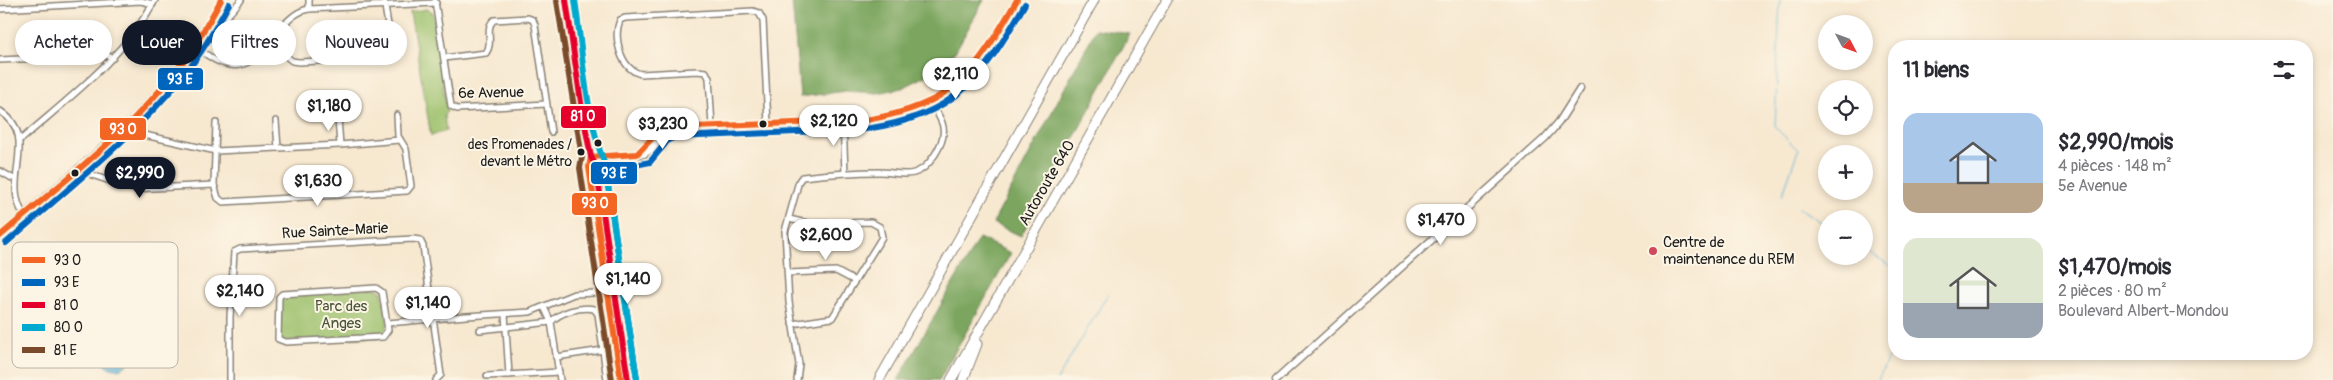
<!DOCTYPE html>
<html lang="fr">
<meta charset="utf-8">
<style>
:root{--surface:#fff;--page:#f7f7f7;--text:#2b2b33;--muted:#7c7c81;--accent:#111827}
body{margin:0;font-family:Pangolin,sans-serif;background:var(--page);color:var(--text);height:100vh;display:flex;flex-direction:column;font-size:19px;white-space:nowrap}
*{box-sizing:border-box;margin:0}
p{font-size:16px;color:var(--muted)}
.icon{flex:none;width:28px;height:28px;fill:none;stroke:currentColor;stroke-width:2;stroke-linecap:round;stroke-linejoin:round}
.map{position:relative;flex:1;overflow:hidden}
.panel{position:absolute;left:1888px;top:40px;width:425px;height:320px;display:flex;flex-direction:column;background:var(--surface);border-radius:20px;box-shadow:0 2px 8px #0003}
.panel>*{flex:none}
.banner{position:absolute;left:15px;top:20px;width:475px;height:45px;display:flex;gap:10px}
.needle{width:32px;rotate:131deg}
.fabs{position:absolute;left:1818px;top:15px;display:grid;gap:10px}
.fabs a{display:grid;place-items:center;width:55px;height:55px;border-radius:50%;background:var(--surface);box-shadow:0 2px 8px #0003;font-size:25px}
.price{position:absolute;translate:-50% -42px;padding:0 11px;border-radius:18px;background:#fff;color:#222;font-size:16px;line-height:32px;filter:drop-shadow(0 1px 2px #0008)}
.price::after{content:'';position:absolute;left:50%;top:30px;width:15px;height:11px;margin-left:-8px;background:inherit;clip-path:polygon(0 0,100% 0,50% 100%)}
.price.current{background:var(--accent);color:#fff}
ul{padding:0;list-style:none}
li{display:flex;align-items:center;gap:15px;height:125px;padding:0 15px}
li span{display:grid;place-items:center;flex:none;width:140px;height:100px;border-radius:15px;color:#555}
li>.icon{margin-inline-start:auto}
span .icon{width:60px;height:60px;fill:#fffc;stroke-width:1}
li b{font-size:21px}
h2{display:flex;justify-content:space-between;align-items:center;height:60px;padding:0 15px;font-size:21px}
.chip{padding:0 18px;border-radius:22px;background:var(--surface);box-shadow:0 2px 8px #0003;font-size:18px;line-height:45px}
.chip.current{background:var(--accent);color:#fff}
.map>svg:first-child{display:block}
.green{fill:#9bc06a;stroke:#5c6e43}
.forest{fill:#7ca65e;stroke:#4c613d}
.water{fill:#5ab3d7;stroke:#3b687a}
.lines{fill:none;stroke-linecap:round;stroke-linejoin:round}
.stream{stroke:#5ab3d7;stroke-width:1}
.minor-casing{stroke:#8a8276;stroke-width:8}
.tertiary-casing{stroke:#8a8276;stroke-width:9}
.secondary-casing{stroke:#8a8276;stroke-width:9}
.motorway-casing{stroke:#8a8276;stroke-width:11}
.minor{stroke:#fff;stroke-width:5}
.tertiary{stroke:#fff;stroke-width:6}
.secondary{stroke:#fff;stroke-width:7}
.motorway{stroke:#fff;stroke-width:9}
.bus-1-casing{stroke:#fcf5e5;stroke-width:10}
.bus-2-casing{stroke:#fcf5e5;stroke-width:10}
.bus-3-casing{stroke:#fcf5e5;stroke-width:10}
.bus-4-casing{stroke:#fcf5e5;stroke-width:10}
.bus-5-casing{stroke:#fcf5e5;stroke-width:10}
.bus-1{stroke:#f26522;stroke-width:6}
.bus-2{stroke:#0065bd;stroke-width:6}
.bus-3{stroke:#e4002b;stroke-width:6}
.bus-4{stroke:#00a9ce;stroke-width:6}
.bus-5{stroke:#7a4b2a;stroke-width:6}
.bus-dot{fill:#1c1c1c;stroke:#fcf5e5;stroke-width:2}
.poi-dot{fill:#d1495b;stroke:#fcf5e5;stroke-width:2}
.labels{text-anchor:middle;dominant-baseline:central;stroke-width:4;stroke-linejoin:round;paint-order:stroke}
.bus-label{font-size:14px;fill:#1c1c1c;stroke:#fcf5e5;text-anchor:end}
.street-label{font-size:15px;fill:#1c1c1c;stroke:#fcf5e5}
.poi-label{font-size:15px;fill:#1c1c1c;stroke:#fcf5e5;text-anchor:start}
.park-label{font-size:15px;fill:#485537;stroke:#fcf5e5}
.key{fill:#fcf5e5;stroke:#b9b4a9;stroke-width:1}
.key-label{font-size:14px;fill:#1c1c1c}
.line-badge{stroke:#fcf5e5;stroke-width:2}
.badge-label{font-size:14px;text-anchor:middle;font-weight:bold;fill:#fff}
</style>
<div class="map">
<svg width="2333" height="380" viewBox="0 0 2333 380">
<rect width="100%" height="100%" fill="#fcf5e5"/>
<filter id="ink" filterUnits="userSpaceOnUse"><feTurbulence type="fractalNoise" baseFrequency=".02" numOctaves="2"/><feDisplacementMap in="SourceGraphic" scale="10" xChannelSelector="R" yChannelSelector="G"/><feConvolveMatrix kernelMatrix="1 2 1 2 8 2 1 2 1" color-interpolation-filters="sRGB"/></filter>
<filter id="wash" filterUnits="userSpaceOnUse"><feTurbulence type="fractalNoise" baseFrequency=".0096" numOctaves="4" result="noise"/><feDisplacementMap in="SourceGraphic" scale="20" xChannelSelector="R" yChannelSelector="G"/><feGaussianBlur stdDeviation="1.12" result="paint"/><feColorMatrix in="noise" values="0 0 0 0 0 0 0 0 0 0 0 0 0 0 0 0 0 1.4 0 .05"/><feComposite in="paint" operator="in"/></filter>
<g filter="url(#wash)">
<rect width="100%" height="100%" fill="#f7e8d0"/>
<g class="green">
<path d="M426,9L433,12L447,112L444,115L446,131L431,136L410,12Z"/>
<path d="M376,288L382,292L388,323L383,337L280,341L279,308L282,294Z"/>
</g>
<g class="forest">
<path d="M792,0H984L955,52L926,76L902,88L878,93L846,91L800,97Z"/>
<path d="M1096,29L1130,34L1021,236L993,223Z"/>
<path d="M979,238L1011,253L939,380H898Z"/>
</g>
<path class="water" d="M107,332L132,334C142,364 115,380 101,360V337Z"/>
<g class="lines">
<g class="stream">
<path d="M1780,0L1775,127L1798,150L1782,196L1783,197"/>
<path d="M1799,208L1826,225"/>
<path d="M1864,249L1894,268"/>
<path d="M1057,380L1108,294"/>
<path d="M1878,380L1894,345"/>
</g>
</g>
</g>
<g filter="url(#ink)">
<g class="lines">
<defs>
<g id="minor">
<path d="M309,0V9"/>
<path d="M435,1L451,106L457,109L546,104"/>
<path d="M0,9L141,1L153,4"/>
<path d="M205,31L211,32L216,29L241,0"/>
<path d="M269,42L292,61L299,62L384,58L390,56L392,50L384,0"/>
<path d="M195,47C204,52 212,60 222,63C263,79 275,14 309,9L436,3"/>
<path d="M444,58L486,53C494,43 484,28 494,20L528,18L533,20L535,25L551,132"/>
<path d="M0,60L107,55L113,58"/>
<path d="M0,111C41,137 0,180 24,215"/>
<path d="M338,118L340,145"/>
<path d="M843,120L845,173"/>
<path d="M276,121L278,148"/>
<path d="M216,123L214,185L218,198L223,202L407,191L411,186L406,149L398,136L397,115"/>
<path d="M712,126L709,78L706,72L697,71L641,74C620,69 613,37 620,20L625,18L753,11L759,13L763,20L768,124"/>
<path d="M124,127L131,132L216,151L340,145L400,140"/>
<path d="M19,139L23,138C71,96 124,57 155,0"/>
<path d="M78,168L83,172L134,189L214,185"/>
<path d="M0,171L12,178"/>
<path d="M789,219L811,224L871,222L880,227L882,237L832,318L792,324"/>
<path d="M788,273L836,271L855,281"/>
<path d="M376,288L382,292L388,330L383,337L286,342L278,339L279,297L282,294Z"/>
<path d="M544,307L551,322L560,380"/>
<path d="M505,314L509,375"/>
<path d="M388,323L466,316L530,312L574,294L615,292"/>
<path d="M480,330L551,322C560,312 581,306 594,309L598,314L607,380"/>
<path d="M556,357L603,350"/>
<path d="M487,376L559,372"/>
<path d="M230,380V317L234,252L240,249L413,239L420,240L423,246L441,375L436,380"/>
<path d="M797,380L799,364L789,302L785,231L799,181L802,177C828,174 854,172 880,172C891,172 903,176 914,173C929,169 946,142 943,127C942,119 935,110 931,102"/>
</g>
<g id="tertiary">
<path d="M566,0L591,157L589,167L621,380"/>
<path d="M637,154C648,144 656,124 673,128"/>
<path d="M591,157L644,154C658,146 657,134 674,128L866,120C953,110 977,70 1017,0"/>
<path d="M591,157L596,166L628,380"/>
<path d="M599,183L605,167L622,156"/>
<path d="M1276,380L1545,138L1559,122L1580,89"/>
</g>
<path id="secondary" d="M0,236C80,165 174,99 221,0"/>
<g id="motorway">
<path d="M879,380L1094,0"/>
<path d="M951,380L1167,0"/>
<path d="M963,380L977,344"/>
</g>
</defs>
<use href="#minor" class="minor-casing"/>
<use href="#tertiary" class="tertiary-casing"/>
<use href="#secondary" class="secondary-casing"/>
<use href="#motorway" class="motorway-casing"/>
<use href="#minor" class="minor"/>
<use href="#tertiary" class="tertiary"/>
<use href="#secondary" class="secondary"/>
<use href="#motorway" class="motorway"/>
<defs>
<g id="bus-1">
<path d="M0,236C61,183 129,133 178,68C195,47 208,24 221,0"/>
<path d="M621,380L589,167L591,157L637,154L658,132L668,128L866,120C954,105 974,74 1017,0"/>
</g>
<g id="bus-2">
<path d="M6,243C67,189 132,139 184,75C202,53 215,29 229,4"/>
<path d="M637,379L608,186L616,169L650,162L668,140L676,137L866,129C956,115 982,79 1025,4"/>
</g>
<path id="bus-3" d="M566,0L582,109L591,157L596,166L628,380"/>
<path id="bus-4" d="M575,0C583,54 585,114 605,165L637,379"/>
<path id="bus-5" d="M557,1L582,157L580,168L612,380"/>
</defs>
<use href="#bus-1" class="bus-1-casing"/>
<use href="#bus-2" class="bus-2-casing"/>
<use href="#bus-3" class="bus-3-casing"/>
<use href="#bus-4" class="bus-4-casing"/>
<use href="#bus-5" class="bus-5-casing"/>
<use href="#bus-1" class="bus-1"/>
<use href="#bus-2" class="bus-2"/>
<use href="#bus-3" class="bus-3"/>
<use href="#bus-4" class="bus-4"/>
<use href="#bus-5" class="bus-5"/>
</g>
</g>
<g class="bus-dot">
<circle cx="763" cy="124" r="4.5"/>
<circle cx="598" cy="143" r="4.5"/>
<circle cx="581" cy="152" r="4.5"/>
<circle cx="75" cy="173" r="4.5"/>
</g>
<circle class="poi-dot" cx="1653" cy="251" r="5"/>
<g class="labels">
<g class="bus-label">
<text x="572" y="144">des Promenades /<tspan x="572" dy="17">devant le Métro</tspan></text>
</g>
<g class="street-label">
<text transform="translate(491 93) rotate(-1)">6e Avenue</text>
<text transform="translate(1047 183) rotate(-60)">Autoroute 640</text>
<text transform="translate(335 231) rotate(-3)">Rue Sainte-Marie</text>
</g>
<g class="poi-label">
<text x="1663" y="242">Centre de<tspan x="1663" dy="17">maintenance du REM</tspan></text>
</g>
<g class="park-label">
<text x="341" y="306">Parc des<tspan x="341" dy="17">Anges</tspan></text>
</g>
</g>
<rect x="12" y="242" width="166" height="126" rx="8" class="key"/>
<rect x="22" y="257" width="23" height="6" fill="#f26522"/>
<rect x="22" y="279" width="23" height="7" fill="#0065bd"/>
<rect x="22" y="302" width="23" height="6" fill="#e4002b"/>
<rect x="22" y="324" width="23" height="7" fill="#00a9ce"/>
<rect x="22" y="347" width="23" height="6" fill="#7a4b2a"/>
<g class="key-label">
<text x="54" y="265">93 O</text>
<text x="54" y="287">93 E</text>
<text x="54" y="310">81 O</text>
<text x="54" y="332">80 O</text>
<text x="54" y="355">81 E</text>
</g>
<g class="line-badge">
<rect x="157" y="67" width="47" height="24" rx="5" fill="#0065bd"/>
<rect x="560" y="105" width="47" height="24" rx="5" fill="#e4002b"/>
<rect x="99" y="117" width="48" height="24" rx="5" fill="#f26522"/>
<rect x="590" y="161" width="48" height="24" rx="5" fill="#0065bd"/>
<rect x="571" y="192" width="47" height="24" rx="5" fill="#f26522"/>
</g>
<g class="badge-label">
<text x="180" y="84">93 E</text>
<text x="583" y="121">81 O</text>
<text x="123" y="134">93 O</text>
<text x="614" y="178">93 E</text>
<text x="595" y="208">93 O</text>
</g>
</svg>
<div class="fabs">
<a><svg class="needle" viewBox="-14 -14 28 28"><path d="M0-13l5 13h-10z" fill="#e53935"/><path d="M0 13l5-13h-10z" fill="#7c7c81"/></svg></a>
<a><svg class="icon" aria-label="locate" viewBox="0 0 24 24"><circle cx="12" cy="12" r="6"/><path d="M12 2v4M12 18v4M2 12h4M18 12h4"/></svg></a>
<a>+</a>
<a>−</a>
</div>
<b class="price" style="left:956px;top:100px">$2,110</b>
<b class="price" style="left:329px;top:132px">$1,180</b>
<b class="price" style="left:834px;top:147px">$2,120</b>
<b class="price" style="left:663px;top:150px">$3,230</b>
<b class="price current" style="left:140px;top:199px">$2,990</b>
<b class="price" style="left:318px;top:207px">$1,630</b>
<b class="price" style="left:1441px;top:246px">$1,470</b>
<b class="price" style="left:826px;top:261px">$2,600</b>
<b class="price" style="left:628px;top:305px">$1,140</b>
<b class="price" style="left:240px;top:317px">$2,140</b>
<b class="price" style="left:428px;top:329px">$1,140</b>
<div class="banner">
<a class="chip">Acheter</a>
<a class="chip current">Louer</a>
<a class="chip">Filtres</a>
<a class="chip">Nouveau</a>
</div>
<section class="panel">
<h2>11 biens<svg class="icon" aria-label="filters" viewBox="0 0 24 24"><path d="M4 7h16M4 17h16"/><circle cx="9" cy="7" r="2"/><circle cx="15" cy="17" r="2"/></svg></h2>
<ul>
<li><span style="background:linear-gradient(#a9c7e8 70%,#b9a48a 0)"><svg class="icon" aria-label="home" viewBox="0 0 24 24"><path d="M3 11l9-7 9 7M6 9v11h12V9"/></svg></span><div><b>$2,990/mois</b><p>4 pièces · 148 m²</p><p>5e Avenue</p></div></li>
<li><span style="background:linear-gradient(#dfe7d0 65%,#9aa5b1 0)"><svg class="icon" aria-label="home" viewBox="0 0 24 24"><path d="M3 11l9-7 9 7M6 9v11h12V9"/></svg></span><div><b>$1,470/mois</b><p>2 pièces · 80 m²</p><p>Boulevard Albert-Mondou</p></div></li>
</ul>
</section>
</div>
